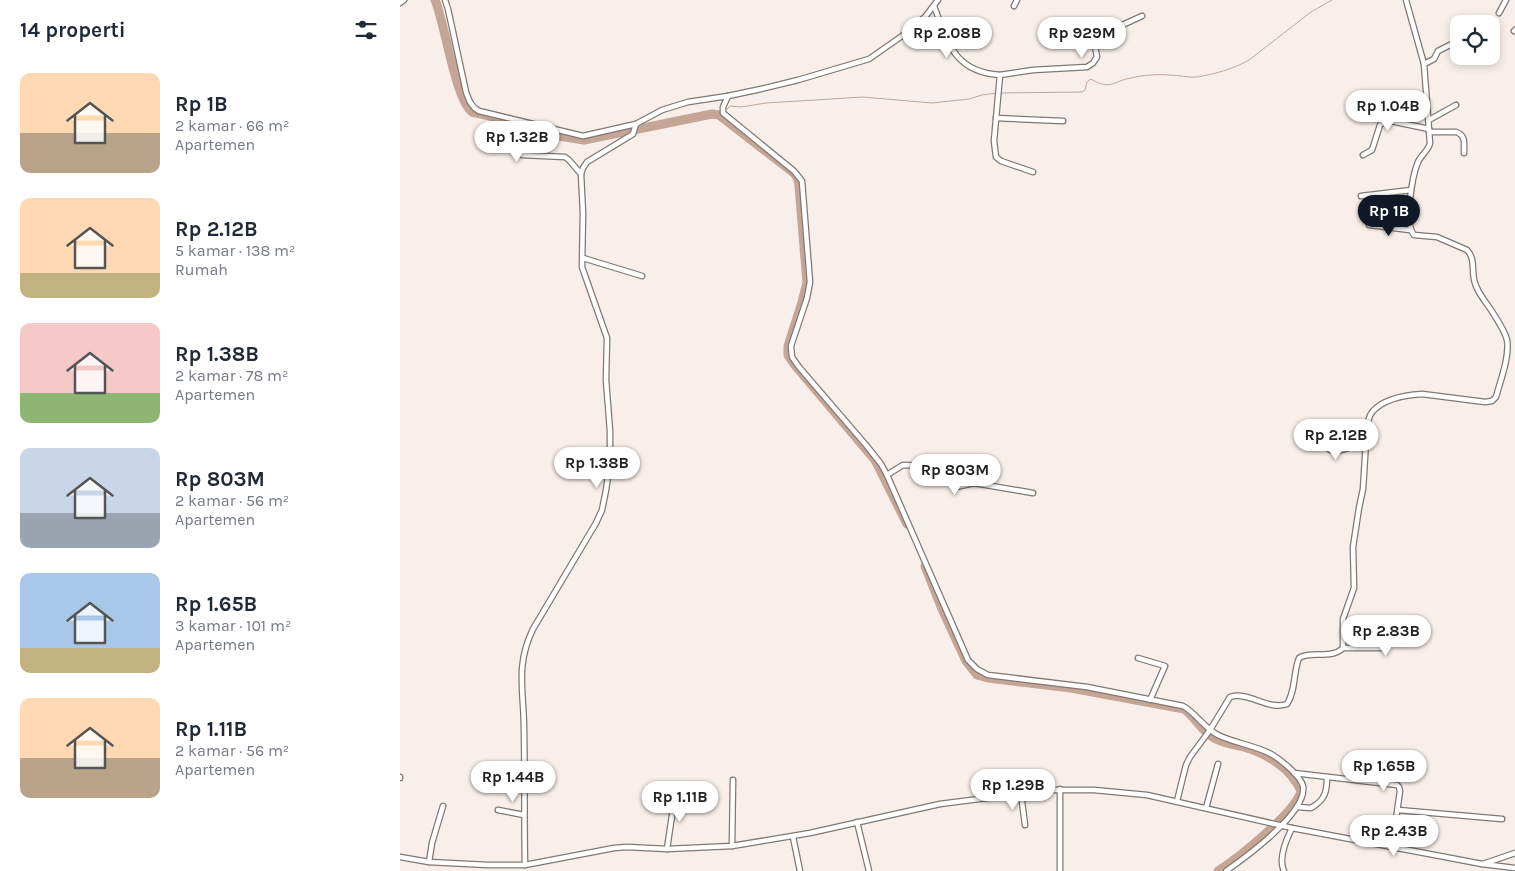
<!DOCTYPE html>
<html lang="id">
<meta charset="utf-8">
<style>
:root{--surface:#fff;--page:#f6f6f7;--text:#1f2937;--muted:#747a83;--accent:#111827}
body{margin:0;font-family:Karla,sans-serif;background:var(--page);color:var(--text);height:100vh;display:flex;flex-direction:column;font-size:19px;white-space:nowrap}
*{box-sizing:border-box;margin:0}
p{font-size:16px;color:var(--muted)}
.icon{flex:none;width:28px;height:28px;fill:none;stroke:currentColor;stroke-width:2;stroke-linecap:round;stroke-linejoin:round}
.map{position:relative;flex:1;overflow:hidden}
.panel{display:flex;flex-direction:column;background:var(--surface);width:400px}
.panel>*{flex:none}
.fabs{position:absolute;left:1050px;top:15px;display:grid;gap:10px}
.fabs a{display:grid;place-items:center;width:50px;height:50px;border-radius:10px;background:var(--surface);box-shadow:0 2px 8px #0003;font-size:25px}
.price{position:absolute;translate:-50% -42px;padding:0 11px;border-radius:18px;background:#fff;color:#222;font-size:16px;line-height:32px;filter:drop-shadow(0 1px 2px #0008)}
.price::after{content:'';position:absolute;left:50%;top:30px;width:15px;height:11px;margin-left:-8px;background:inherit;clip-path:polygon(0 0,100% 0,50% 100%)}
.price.active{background:var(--accent);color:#fff}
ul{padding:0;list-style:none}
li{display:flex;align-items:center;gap:15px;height:125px;padding:0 20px}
li span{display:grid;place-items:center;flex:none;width:140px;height:100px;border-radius:10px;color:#555}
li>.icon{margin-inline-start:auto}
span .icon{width:60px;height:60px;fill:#fffc;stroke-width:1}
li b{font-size:21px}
h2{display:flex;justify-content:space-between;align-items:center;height:60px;padding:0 20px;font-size:21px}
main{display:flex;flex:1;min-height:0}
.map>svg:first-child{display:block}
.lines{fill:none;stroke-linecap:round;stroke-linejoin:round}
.stream{stroke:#c4a596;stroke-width:1}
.river{stroke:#c4a596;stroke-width:9}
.minor-casing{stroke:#817874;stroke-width:7}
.minor{stroke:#fff;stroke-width:4.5}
</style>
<main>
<section class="panel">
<h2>14 properti<svg class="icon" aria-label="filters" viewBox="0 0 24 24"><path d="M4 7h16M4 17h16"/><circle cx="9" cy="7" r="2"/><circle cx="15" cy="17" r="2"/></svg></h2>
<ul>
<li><span style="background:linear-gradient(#ffd9b3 60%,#b9a48a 0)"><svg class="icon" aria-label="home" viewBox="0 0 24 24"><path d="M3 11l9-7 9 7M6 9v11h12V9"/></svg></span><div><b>Rp 1B</b><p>2 kamar · 66 m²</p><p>Apartemen</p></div></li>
<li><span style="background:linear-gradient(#ffd9b3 75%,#c2b280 0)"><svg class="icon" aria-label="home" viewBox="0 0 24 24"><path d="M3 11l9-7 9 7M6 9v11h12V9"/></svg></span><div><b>Rp 2.12B</b><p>5 kamar · 138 m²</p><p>Rumah</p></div></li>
<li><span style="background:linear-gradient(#f6c9c9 70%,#8fb573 0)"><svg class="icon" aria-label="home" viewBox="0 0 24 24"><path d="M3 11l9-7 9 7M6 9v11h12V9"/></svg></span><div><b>Rp 1.38B</b><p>2 kamar · 78 m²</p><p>Apartemen</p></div></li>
<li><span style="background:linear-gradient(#c9d6e8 65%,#9aa5b1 0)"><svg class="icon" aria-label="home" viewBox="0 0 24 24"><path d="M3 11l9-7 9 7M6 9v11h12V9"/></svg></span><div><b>Rp 803M</b><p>2 kamar · 56 m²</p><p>Apartemen</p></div></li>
<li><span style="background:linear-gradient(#a9c7e8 75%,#c2b280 0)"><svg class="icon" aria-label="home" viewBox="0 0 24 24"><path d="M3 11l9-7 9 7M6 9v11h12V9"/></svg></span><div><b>Rp 1.65B</b><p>3 kamar · 101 m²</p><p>Apartemen</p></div></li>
<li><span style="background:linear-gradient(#ffd9b3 60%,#b9a48a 0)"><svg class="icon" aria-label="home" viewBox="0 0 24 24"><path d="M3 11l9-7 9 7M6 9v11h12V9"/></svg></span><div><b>Rp 1.11B</b><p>2 kamar · 56 m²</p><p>Apartemen</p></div></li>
</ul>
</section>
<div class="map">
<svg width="1115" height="871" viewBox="0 0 1115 871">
<rect width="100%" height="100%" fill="#f9efea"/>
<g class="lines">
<g class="stream">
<path d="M601,93L682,92L685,90L687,82L691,79C711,91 713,81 731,78C744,75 757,74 770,75C779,75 788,78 797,77C815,74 833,69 849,60L911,12L932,0"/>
<path d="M327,109L330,106L341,107L366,103L463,97L532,103L569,99L582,95L597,93"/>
</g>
<g class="river">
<path d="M35,0C45,23 55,99 72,112L116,122L159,136L184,140L312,114L319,115L395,174L398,180L399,186L407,283L402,302L388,346V355L394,364L475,460L507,524"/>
<path d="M525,566L542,609L566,661L577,675L588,678L671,688L784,709C796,718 801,731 814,738C823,743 834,745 844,747C867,754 891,768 901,791C896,812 837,859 818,871"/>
</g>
<defs>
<g id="minor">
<path d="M45,0L48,9L66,92C69,100 71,107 79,111L183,136L236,124"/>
<path d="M0,3L4,0"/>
<path d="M534,6C548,43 554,72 600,75L594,141L596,157L601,161L633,172"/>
<path d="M614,6L617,0"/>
<path d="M1099,13L1106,0"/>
<path d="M1114,31L1115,30"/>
<path d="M1024,64L1034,59L1038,51L1052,44"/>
<path d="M600,75L633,70L687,67L693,63L697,57L695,46L696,42L718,27L742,16"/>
<path d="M328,96L323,107V113L394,171L402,181L410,282L407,298L391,346L392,357L399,367L466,445L481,464L487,475L568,660L577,669L588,675L687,687L783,706C796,713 804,728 818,735C834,743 854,745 871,754C881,760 900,775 903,786C908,812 846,857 826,871"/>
<path d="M596,118L663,121"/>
<path d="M1029,120L1056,105"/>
<path d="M152,128C147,153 141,142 122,144L118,147V152L122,155L165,157L169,160L181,174"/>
<path d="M1029,132H1056C1066,135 1064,144 1064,153"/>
<path d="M963,155L972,150L980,125L986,120L1029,129"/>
<path d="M961,196L1011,190"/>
<path d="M969,225L1010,230"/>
<path d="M183,258L242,276"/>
<path d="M911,437L925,442C927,444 927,447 929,449C934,455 959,444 966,442"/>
<path d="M487,475L503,465L534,466L543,469L548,480L556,487L574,483L633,493"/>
<path d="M943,648H983L998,640L1024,634"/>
<path d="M738,658L765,666L750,700"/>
<path d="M894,773L997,785L999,787L1000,791L992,847"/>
<path d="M0,778V777"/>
<path d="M660,789V871"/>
<path d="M621,794L625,825"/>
<path d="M777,801L786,765L790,757L810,730L830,697C849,691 868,711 887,704C896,690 893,673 899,658C911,650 931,660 943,648V619L954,588L953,547L959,508L963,489L967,426C968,421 969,415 973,411C984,399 1006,395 1022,394L1085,402L1092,401L1096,397C1100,382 1110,356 1107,340C1105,331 1098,321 1093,313C1087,303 1078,294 1075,283C1071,273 1076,259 1067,250L1037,237L1014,235C1004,223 1012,177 1018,162C1021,155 1029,150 1030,143L1024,64L1006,0"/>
<path d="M898,807L911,808C925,800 927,792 927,777"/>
<path d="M806,808L818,764"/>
<path d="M98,810L124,815"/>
<path d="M998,810L1102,819"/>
<path d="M457,822L469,871"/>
<path d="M393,837L400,871"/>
<path d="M332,846L333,780"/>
<path d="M267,849L275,795"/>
<path d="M0,857L29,862L88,865H125L214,848L227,847L267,849L332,846L410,833L540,804L650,790H694L747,795L892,828L1082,864L1115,868"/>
<path d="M29,862L32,843L43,806"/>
<path d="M1083,864L1115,853"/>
<path d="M125,865C124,820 125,775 124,730C124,691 115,666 133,629L196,523L202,510L206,490L210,463V431L206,380L207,338L182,267L183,213L181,174L183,168L187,162L233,134L236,124L262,110L288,102L328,96L361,89L398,80L469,59L502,36L525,17L538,0"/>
<path d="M884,871C878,859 886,840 892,828"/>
</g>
</defs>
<use href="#minor" class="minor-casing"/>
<use href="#minor" class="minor"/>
</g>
</svg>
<div class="fabs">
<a><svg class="icon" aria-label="locate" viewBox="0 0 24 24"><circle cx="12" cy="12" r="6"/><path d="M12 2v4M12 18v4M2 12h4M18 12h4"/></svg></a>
</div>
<b class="price" style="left:547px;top:59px">Rp 2.08B</b>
<b class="price" style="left:682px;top:59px">Rp 929M</b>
<b class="price" style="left:988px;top:132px">Rp 1.04B</b>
<b class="price" style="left:117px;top:163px">Rp 1.32B</b>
<b class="price active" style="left:989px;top:237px">Rp 1B</b>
<b class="price" style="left:936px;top:461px">Rp 2.12B</b>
<b class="price" style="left:197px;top:489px">Rp 1.38B</b>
<b class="price" style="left:555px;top:496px">Rp 803M</b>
<b class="price" style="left:986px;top:657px">Rp 2.83B</b>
<b class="price" style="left:984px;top:792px">Rp 1.65B</b>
<b class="price" style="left:113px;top:803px">Rp 1.44B</b>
<b class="price" style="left:613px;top:811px">Rp 1.29B</b>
<b class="price" style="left:280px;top:823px">Rp 1.11B</b>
<b class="price" style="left:994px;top:857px">Rp 2.43B</b>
</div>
</main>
